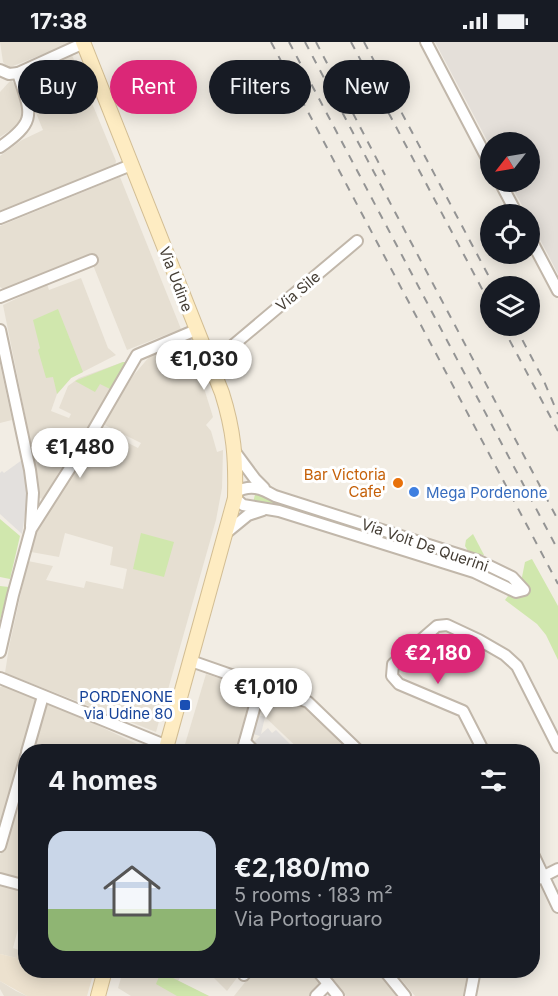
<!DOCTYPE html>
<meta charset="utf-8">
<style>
:root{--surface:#171b24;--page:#20242c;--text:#f1f3f6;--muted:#9ea1a6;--line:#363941;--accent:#db2777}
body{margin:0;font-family:Inter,sans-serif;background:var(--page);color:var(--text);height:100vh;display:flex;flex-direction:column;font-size:22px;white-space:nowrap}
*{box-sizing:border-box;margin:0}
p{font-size:20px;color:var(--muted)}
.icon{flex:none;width:33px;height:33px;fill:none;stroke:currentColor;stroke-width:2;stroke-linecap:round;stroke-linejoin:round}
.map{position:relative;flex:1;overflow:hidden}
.details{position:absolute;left:18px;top:702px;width:522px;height:234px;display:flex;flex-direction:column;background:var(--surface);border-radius:24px;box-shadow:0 3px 15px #0003}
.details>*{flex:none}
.banner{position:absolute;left:18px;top:18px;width:522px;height:54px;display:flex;gap:12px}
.needle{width:39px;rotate:239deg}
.fabs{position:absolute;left:480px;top:90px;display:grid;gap:12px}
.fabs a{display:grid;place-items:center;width:60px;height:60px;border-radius:50%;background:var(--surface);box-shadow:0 3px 15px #0003;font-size:30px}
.price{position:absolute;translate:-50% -51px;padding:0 14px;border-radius:21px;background:#fff;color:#222;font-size:20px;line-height:39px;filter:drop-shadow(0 2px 3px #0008)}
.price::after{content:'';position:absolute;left:50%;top:36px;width:18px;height:14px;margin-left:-9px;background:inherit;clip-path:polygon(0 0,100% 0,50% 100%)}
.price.selected{background:var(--accent);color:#fff}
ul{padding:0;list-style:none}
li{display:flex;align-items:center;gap:18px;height:150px;padding:0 30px}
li+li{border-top:2px solid var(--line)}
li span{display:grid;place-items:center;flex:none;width:168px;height:120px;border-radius:18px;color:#555}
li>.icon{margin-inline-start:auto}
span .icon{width:72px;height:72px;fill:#fffc;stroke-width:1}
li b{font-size:26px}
h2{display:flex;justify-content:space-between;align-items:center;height:72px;padding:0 30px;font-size:26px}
.pill{padding:0 21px;border-radius:27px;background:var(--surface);box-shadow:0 3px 15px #0003;font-size:21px;line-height:54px}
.pill.selected{background:var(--accent);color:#fff}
.status{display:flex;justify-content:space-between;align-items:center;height:42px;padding:0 30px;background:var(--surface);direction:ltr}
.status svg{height:16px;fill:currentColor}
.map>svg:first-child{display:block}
.residential{fill:#e6dfd2}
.industrial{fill:#e4dfd9}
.education{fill:#ece1ce}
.green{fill:#d0e7ad}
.parking{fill:#e3e0dd}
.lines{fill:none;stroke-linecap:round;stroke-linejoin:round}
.street-casing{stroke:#c1b7aa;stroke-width:14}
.secondary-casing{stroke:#d3be94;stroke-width:16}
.street{stroke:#fff;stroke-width:10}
.secondary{stroke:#feecc2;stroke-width:14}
.rail{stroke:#949494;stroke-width:2;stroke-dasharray:8 8;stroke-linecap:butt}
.food-dot{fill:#e8710a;stroke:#fff;stroke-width:2}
.shop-dot{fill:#3f7fe0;stroke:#fff;stroke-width:2}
.transit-dot{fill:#1a4fb4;stroke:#fff;stroke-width:2}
.labels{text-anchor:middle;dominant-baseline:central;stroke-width:6;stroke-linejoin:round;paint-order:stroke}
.street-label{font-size:15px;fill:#443d34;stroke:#fff}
.food-label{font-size:15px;fill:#c56008;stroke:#fff;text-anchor:end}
.shop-label{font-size:15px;fill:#366cbe;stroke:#fff;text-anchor:start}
.transit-label{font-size:15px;fill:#164399;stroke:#fff;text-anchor:end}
</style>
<div class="status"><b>17:38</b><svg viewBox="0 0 49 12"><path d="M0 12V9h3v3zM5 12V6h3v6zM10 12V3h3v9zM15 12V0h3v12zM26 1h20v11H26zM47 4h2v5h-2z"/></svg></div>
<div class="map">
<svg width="558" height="954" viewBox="0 0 558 954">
<rect width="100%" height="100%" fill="#f2ede4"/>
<g class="residential">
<path d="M0,0H69V2L8,26L3,20Z"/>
<path d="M72,13L116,119L115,123L0,169V114L22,98L43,88L29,54L58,43L51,23Z"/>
<path d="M11,38L16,44L23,72L21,81L0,95V50Z"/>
<path d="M120,135L181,287L127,308L93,223L97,220L92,211L3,247L0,245V184Z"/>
<path d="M81,236L108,306L116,313L71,336L57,352L51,369L69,376L71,372L59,366L68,344L79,336L123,320H126L103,365L72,408L43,457L39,456L38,437L3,263L47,242L49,248Z"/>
<path d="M180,299H186L198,327L213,375L206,383L211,389L217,410L223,408L222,446L216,478L156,690L5,631L9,605L28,519L53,524L46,538L84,546L86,539L123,547L127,527L110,523L113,505L65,491L59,515L31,510L36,491L101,387L138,406L141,401L103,382L133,334L155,308Z"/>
<path d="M0,322L12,378L0,381Z"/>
<path d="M206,632L252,647L236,709H183Z"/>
<path d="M5,643L35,655L38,660L0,794V645Z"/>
<path d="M270,652L294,659L316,671L354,709H301L265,675Z"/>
<path d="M51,661L141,704V709L31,710L44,664Z"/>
<path d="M25,727V839L0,832V813Z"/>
<path d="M0,842L25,849V860L13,906L19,908L17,916L0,912Z"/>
<path d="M123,929H184L178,939L209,954H131L118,946Z"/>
<path d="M207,929H242L227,949Z"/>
<path d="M254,929H310L321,941L309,954H234Z"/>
<path d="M326,929H378L401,954H346Z"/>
<path d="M394,929H464L468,933L465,954H415Z"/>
<path d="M0,939L16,949L27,954H4L0,947Z"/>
</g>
<path class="industrial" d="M435,0H558V232L530,178V172H527L509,140H530V100H490V104Z"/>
<path class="education" d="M25,887L26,928L94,929L87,954H27L0,939V912L17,916Z"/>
<g class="green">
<path d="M58,267L83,330L71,336L57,352L53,335L46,336L38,308L40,306L33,278Z"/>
<path d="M123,320H126L112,348L100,342L95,350L75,339Z"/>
<path d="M256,448L268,457L281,463L433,510L432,512L278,463L253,461Z"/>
<path d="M0,477L20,494L10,537L0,535Z"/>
<path d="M141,491L174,500L164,535L133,527Z"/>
<path d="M473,492L484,513H483L468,509L465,504L466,498Z"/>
<path d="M532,517L558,564V618L546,593L537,582L505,558L522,535L525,520Z"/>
<path d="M0,544L9,545L0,578Z"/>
<path d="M161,930L209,954H177L156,942Z"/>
</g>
<g class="parking">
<path d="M22,418L26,438V465L22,492L0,472V431L2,429L4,431Z"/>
<path d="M258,673L265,675L261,692L268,686L272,691L276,688L297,709H255L250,704L260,694L253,692Z"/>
</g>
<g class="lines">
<defs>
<g id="street">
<path d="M426,0L490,122"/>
<path d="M0,28L9,32L18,31"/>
<path d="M0,105C39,78 30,71 18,31L84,1"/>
<path d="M500,140L517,172"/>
<path d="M0,176L131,123"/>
<path d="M530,196L558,249"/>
<path d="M0,255L92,218"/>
<path d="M0,288L30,428L33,451L31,484"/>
<path d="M208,317L225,310L357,199"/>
<path d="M235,410L255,437L264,446"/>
<path d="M235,456L243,463L279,469L474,530L516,550L524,548L512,535L479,519L275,454C261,446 251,442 235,450"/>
<path d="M226,491L248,473L263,468"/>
<path d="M0,610L13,553L31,487L86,401L137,313L196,288"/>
<path d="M191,619L308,660L360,710"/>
<path d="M0,636L167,704"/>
<path d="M245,700L255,710"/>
<path d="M27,710L43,654"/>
<path d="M242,710L259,649V644"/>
<path d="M484,710L463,669L399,642L392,634L393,622L437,584L447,583L479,598L505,613L517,624L558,705"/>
<path d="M0,804L26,714"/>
<path d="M532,810L558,865"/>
<path d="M0,837L26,844"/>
<path d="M532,840L558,827"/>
<path d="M317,928L338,954"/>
<path d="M384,928L405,954"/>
<path d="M244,933L247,928"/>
<path d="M316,954L328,942"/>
<path d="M470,954L475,928"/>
</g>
<g id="secondary">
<path d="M83,0L222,351C234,389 236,416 235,456L165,710"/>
<path d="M98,954L105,928"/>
</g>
</defs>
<use href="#street" class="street-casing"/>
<use href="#secondary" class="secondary-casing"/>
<use href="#street" class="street"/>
<use href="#secondary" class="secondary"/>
<g class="rail">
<path d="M271,0L558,542"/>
<path d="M289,0L558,508"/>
<path d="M305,0L558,478"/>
<path d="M316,0L385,133"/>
<path d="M351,0L490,262"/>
<path d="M364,0L494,244"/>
<path d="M502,284L558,389"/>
<path d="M515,284L543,337L558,372"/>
</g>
</g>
<circle class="food-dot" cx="398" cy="441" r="6"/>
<circle class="shop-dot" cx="414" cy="450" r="6"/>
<rect class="transit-dot" x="179" y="657" width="12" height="12" rx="3"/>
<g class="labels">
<g class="street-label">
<text transform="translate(176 237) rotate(69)">Via Udine</text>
<text transform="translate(298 249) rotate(-40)">Via Sile</text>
<text transform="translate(425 503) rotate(19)">Via Volt De Querini</text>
</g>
<g class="food-label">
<text x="386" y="432">Bar Victoria<tspan x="386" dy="17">Cafe'</tspan></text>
</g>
<g class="shop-label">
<text x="426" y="450">Mega Pordenone</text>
</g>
<g class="transit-label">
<text x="173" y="654">PORDENONE<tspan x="173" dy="17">via Udine 80</tspan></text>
</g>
</g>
</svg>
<div class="fabs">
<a><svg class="needle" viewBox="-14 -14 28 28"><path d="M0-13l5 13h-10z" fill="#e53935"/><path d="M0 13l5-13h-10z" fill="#9ea1a6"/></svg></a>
<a><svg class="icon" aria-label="locate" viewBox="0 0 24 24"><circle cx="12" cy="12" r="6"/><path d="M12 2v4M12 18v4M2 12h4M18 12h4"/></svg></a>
<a><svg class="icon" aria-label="layers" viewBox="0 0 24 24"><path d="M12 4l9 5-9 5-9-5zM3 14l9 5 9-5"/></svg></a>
</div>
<b class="price" style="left:204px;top:349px">€1,030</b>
<b class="price" style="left:80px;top:437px">€1,480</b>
<b class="price selected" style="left:438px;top:643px">€2,180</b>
<b class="price" style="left:266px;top:677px">€1,010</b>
<div class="banner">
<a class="pill">Buy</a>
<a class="pill selected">Rent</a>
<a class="pill">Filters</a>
<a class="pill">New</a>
</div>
<section class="details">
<h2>4 homes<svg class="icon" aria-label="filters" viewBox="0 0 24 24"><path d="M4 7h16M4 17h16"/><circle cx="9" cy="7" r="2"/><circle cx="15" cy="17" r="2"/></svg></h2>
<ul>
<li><span style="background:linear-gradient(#c9d6e8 65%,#8fb573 0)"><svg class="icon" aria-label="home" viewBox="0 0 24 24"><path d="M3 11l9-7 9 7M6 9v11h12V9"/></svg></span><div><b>€2,180/mo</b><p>5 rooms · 183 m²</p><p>Via Portogruaro</p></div></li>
</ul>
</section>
</div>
